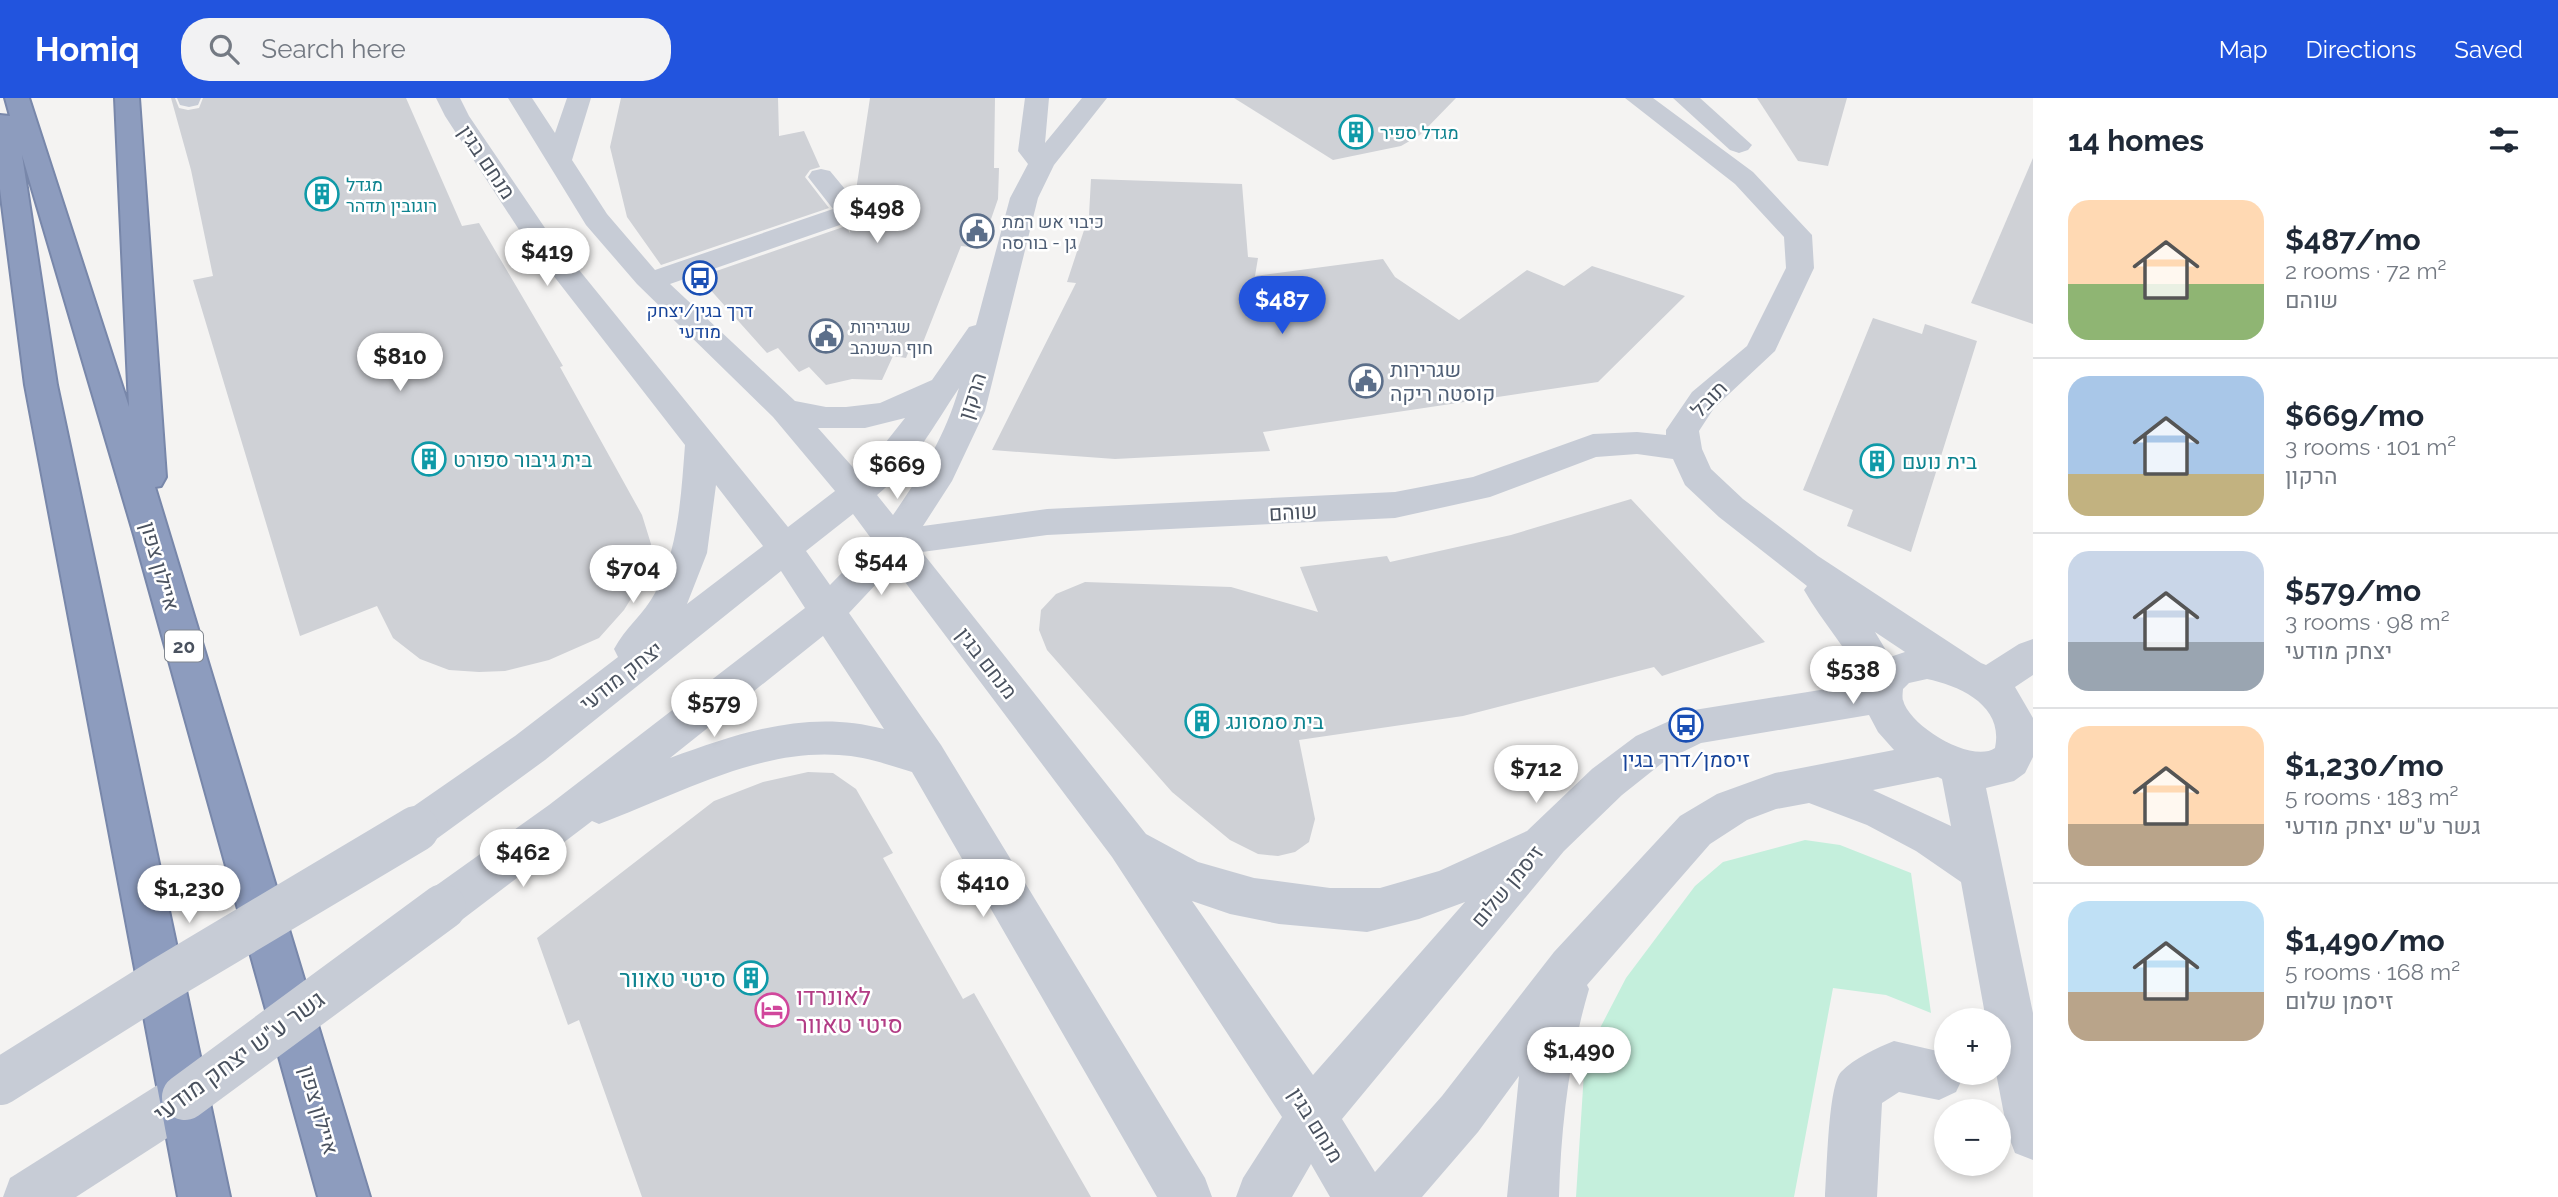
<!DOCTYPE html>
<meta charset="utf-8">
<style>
:root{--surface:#fff;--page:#f2f2f3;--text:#1f2937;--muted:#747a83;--line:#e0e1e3;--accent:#2254de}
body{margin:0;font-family:Raleway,Heebo,sans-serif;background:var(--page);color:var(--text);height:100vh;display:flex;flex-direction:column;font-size:26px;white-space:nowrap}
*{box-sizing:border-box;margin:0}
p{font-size:23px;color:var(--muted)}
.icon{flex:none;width:38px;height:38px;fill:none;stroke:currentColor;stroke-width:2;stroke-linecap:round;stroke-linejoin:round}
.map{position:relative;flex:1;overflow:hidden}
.sheet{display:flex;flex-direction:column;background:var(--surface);width:525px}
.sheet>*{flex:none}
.fabs{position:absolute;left:1934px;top:910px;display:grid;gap:14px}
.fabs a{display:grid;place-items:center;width:77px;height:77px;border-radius:50%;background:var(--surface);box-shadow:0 4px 10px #0003;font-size:35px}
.price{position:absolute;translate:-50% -60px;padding:0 16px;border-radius:24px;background:#fff;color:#222;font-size:23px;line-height:46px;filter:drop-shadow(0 2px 4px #0008)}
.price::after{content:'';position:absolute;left:50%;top:42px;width:21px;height:16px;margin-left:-10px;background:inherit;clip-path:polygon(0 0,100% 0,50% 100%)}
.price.selected{background:var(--accent);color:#fff}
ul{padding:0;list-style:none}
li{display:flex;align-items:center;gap:21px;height:175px;padding:0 35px}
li+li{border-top:2px solid var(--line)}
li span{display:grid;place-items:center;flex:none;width:196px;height:140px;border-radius:21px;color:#555}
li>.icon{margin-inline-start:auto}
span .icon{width:84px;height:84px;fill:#fffc;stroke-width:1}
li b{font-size:30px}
h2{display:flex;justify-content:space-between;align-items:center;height:84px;padding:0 35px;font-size:30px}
header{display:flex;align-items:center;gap:42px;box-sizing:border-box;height:98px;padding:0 35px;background:var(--accent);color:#fff}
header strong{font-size:33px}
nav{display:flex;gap:38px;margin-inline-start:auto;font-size:24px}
.search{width:490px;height:63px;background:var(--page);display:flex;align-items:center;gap:18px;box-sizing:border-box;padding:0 24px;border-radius:28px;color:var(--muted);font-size:26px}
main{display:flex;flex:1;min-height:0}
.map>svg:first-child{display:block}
.green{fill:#c4efdc}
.pier{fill:#f4f3f2}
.building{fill:#cfd1d6}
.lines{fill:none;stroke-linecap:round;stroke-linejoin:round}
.highway-casing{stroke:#7887aa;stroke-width:4}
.minor{fill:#c7ccd6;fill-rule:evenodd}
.highway{fill:#8d9cbe;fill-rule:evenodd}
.minor-bridge{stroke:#c7ccd6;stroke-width:46}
.labels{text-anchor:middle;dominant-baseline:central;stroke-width:5;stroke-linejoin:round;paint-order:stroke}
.far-culture-label{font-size:18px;fill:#0d838f;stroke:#fff;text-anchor:start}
.far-service-label{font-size:18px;fill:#4e5e75;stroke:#fff;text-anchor:start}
.far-transit-label{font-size:18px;fill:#164399;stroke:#fff}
.shield{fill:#fff;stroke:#80868f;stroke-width:2}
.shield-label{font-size:19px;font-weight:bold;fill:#4a525f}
.street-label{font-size:21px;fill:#4a525f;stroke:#fff}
.service-label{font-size:21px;fill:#4e5e75;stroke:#fff;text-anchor:start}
.culture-label{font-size:21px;fill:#0d838f;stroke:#fff;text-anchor:start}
.transit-label{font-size:21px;fill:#164399;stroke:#fff}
.near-culture-label{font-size:24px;fill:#0d838f;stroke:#fff;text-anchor:end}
.near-hotel-label{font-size:24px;fill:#b23c85;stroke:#fff;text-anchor:start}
.near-street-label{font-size:24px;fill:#4a525f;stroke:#fff}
</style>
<header>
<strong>Homiq</strong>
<div class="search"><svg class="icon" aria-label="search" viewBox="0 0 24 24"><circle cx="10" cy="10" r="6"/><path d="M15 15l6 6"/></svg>Search here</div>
<nav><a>Map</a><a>Directions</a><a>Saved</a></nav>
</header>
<main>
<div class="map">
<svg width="2033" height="1099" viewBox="0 0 2033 1099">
<rect width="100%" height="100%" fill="#f4f3f2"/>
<path class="green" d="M1805,742L1840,747L1911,775L1931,915L1886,897L1833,890L1794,1099H1576L1585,959L1626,880L1695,788L1723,764Z"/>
<path class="pier" d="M19,881L73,1098V1099H0V892Z"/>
<g class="building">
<path d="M171,0H175L179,10L188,12L199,10L203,0H406L462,128L479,125L563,268L560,269L642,417L651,446L645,478L624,512L599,540L549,562L505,573L479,574L449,572L420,561L393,540L377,508L300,538L193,182L213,178L191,72Z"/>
<path d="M621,0H778L779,38L804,33L820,69L810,72L805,79L829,110L661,167L627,119L610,49Z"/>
<path d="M870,0H995L994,70H999L998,101L981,150L961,148L922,247L912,245L906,260L893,258L882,282L852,281L826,287L809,269L799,274L778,250L767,255L699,179L846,128L850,135L851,126L862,121L867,114L855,99Z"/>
<path d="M1234,0H1456L1420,37L1401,48L1333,62Z"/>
<path d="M1757,0H1847L1828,68L1798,63Z"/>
<path d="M2033,60V226L1971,205Z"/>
<path d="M1091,81L1242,86L1248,159L1258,160L1255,178L1383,161L1395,179L1459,222L1527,172L1564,188L1592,168L1685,198L1598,284L1263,334L1270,353L1115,361L992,352L1076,185L1067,184L1089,117Z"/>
<path d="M1873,220L1922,236L1925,226L1977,243L1911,454L1847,428L1853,412L1803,392Z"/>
<path d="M1631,401L1765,544L1662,578L1654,569L1463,618L1299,642L1315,721L1309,744L1295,754L1278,758L1258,756L1230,742L1172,694L1047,552L1039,532L1041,512L1056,496L1085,484L1231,489L1318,514L1300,469L1387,458L1390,464L1511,437Z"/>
<path d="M808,674L833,675L856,691L893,755L883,760L942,864L963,901L974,895L1091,1099H642L579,922L568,927L537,840L714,703L763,684Z"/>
</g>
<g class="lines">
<defs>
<path id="highway" d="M5,0H29L129,309L115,0H139L166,379L161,388L155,389L370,1099H318L134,437L22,57L57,287L230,1099H178L25,287L0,91V17L10,18Z"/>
</defs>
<use href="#highway" class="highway-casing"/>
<g class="minor">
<path d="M177,0H201L198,7L189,9L180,7Z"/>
<path d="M436,0H460L469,18L545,130L788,429L835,393L773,319L637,186L586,127L508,0H532L555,35L567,0H591L572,62L607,116L655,172L833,111L808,79L812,73L821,71L830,73L864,114L860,120L670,186L795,303L826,309H846L880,305L932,282L969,229L976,227L1010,100L1028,66L1018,53L1025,0H1049L1045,45L1082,0H1107L1054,67L1038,100L985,313L952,383L923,428L1047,411L1395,394L1473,379L1593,336L1637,334L1666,337V332L1692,294L1747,248L1786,170L1784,139L1735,86L1625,0H1653L1753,74L1812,137L1814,170L1775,253L1714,310L1699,333L1702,351L1711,371L1743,401L1818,458L1981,565L1986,567L2019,546L2033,541V577L2015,589L2033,620V659L2025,675L2014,683L1986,690L2033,915V1062L2015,1055L2008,1037L1996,975H1998V922H1986L1961,784L1916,753L1867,727L1809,705L1776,711L1747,722L1710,746L1587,887L1589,891C1569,959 1561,1028 1559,1099H1507L1519,978L1478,1034L1422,1099H1330L1311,1066L1292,1099H1236L1243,1080L1282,1019L1112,759L893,468L849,515L941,647L1205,1080L1212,1099H1157L912,674C889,667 864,658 839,657C756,651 675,698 599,726L592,723L459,824L443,830L427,824L420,809L427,794L549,707L805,510L781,473L545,662L431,745L416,750L401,745L394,731L401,717L515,638L618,559L614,551C625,530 644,516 655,495C679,450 681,397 685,347L525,141L445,18ZM959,290C946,337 920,378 893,417L877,397C912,369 934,327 959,290ZM905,320L867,368L858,375L818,330H865ZM1637,356L1673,361L1685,387L1719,419L1807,488L1804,492C1822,524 1848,551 1864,585L1694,612L1636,638L1592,671L1527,733L1439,773L1380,790H1330L1254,780L1198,764L1146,736L922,454L1047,437L1395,420L1490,399L1596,359ZM716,387L763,448L687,506L707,455ZM853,416L873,443L830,487L806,453ZM1875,534L1905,554L1890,559ZM823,538L884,631C808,611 742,634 670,660ZM1927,581C1961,588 2004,608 1995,650C1972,666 1909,628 1903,602C1902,601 1903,592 1903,591L1909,585ZM1869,617L1878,634L1894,652L1775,675L1717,696L1680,718L1554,854L1442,998L1375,1074L1342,1021L1564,753L1622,697L1666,662L1701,645ZM1938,679L1942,681L1951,728L1873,692ZM1192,803L1230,816L1279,826L1367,834L1419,821L1465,804L1313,977Z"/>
<path d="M1673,0H1700L1752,47L1748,52L1739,55L1730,52Z"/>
<path d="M1894,943L1946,955V975H1963L1964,977L1956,994L1939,1002L1899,994L1882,1005L1877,1099H1825C1827,1075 1828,988 1841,974C1854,960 1877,950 1894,943Z"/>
<path d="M185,974L203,981L210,999L203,1017L76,1099H3L10,1080L167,981Z"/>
</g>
<use href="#highway" class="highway"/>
<g class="minor-bridge">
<path d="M0,984L161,883L416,731"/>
<path d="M185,999L443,809"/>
</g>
</g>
<defs>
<symbol id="building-ring" viewBox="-11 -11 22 22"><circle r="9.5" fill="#fff" stroke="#0f9aa8" stroke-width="1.5"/><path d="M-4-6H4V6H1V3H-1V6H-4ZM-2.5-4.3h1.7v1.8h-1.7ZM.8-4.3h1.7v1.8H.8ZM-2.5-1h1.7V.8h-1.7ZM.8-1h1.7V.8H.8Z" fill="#0f9aa8"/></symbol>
<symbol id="civic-ring" viewBox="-11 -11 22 22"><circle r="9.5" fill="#fff" stroke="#5c6f8a" stroke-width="1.5"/><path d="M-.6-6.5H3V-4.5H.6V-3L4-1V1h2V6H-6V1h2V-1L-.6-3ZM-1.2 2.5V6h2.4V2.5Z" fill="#5c6f8a"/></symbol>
<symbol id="bus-ring" viewBox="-11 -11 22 22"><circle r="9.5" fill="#fff" stroke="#1a4fb4" stroke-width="1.5"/><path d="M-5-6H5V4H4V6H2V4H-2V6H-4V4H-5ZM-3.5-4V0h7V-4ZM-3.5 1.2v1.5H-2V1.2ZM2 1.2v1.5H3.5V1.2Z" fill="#1a4fb4"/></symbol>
<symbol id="hotel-ring" viewBox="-11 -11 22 22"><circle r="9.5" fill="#fff" stroke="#d1479c" stroke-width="1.5"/><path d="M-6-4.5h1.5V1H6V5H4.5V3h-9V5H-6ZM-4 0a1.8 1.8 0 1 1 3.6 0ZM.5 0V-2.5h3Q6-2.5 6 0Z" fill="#d1479c"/></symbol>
</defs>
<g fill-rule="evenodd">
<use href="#building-ring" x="1337" y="15" width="38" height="38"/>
<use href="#building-ring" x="303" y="77" width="38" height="38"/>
<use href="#civic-ring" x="958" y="114" width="38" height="38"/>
<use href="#bus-ring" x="681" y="161" width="38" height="38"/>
<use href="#civic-ring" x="807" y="219" width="38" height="38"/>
<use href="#civic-ring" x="1347" y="264" width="38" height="38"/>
<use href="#building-ring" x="410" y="342" width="38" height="38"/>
<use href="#building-ring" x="1858" y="344" width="38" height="38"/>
<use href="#building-ring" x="1183" y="604" width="38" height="38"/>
<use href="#bus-ring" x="1667" y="608" width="38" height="38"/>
<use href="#building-ring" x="732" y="861" width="38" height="38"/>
<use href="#hotel-ring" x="753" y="893" width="38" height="38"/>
</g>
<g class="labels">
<g class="far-culture-label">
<text x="1380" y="34">מגדל ספיר</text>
<text x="346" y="86">מגדל<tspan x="346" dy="21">רוגובין תדהר</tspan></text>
</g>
<g class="far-service-label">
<text x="1002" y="123">כיבוי אש רמת<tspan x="1002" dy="21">גן - בורסה</tspan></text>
<text x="850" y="228">שגרירות<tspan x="850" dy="21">חוף השנהב</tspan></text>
</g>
<g class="far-transit-label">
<text x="700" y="212">דרך בגין/יצחק<tspan x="700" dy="21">מודעי</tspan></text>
</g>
<rect class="shield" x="165" y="532.5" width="38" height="31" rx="5"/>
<g class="shield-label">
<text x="184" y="548">20</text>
</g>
<g class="street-label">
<text transform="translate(487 64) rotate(56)">מנחם בגין</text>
<text transform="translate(972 298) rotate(-72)">הרקון</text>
<text transform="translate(1709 301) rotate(-46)">תובל</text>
<text transform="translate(1293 414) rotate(-3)">שוהם</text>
<text transform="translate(160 468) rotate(74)">איילון צפון</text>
<text transform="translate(987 565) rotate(52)">מנחם בגין</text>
<text transform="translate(621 578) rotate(-38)">יצחק מודעי</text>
<text transform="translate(1507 788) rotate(-50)">זיסמן שלום</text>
<text transform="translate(319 1012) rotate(74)">איילון צפון</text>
<text transform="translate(1316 1027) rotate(58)">מנחם בגין</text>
</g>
<g class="service-label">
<text x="1390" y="271">שגרירות<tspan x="1390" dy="24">קוסטה ריקה</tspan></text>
</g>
<g class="culture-label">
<text x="453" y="361">בית גיבור ספורט</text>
<text x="1902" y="363">בית נועם</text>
<text x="1226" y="623">בית סמסונג</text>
</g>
<g class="transit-label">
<text x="1686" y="661">זיסמן/דרך בגין</text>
</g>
<g class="near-culture-label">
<text x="726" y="880">סיטי טאוור</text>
</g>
<g class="near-hotel-label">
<text x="796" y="898">לאונרדו<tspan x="796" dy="28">סיטי טאוור</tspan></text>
</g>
<g class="near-street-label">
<text transform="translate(239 958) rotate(-36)">גשר ע"ש יצחק מודעי</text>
</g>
</g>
</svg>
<div class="fabs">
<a>+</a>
<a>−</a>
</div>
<b class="price" style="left:877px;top:147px">$498</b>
<b class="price" style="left:547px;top:190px">$419</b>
<b class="price selected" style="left:1282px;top:238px">$487</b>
<b class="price" style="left:400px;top:295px">$810</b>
<b class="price" style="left:897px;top:403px">$669</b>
<b class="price" style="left:881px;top:499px">$544</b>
<b class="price" style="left:633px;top:507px">$704</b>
<b class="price" style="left:1853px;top:608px">$538</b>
<b class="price" style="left:714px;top:641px">$579</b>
<b class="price" style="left:1536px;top:707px">$712</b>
<b class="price" style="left:523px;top:791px">$462</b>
<b class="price" style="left:983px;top:821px">$410</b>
<b class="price" style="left:189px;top:827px">$1,230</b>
<b class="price" style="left:1579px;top:989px">$1,490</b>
</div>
<section class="sheet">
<h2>14 homes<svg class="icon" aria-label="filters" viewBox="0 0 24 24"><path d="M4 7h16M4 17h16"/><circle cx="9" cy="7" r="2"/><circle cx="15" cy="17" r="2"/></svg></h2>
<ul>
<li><span style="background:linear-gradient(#ffd9b3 60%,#8fb573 0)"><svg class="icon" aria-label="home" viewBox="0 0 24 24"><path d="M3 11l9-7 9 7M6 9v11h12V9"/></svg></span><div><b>$487/mo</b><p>2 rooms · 72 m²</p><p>שוהם</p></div></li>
<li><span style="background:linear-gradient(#a9c7e8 70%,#c2b280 0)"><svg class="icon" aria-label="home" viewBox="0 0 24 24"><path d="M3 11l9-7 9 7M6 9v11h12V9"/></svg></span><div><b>$669/mo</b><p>3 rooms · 101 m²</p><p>הרקון</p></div></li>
<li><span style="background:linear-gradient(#c9d6e8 65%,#9aa5b1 0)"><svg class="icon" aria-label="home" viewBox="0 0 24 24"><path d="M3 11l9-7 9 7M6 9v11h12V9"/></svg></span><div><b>$579/mo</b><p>3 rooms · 98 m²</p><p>יצחק מודעי</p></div></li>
<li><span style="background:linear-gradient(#ffd9b3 70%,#b9a48a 0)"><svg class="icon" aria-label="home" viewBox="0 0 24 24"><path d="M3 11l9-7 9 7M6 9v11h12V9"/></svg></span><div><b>$1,230/mo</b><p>5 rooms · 183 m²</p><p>גשר ע&quot;ש יצחק מודעי</p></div></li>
<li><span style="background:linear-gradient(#bfe0f5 65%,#b9a48a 0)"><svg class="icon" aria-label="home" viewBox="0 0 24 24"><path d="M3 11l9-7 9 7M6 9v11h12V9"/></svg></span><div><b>$1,490/mo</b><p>5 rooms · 168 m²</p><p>זיסמן שלום</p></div></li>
</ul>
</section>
</main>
